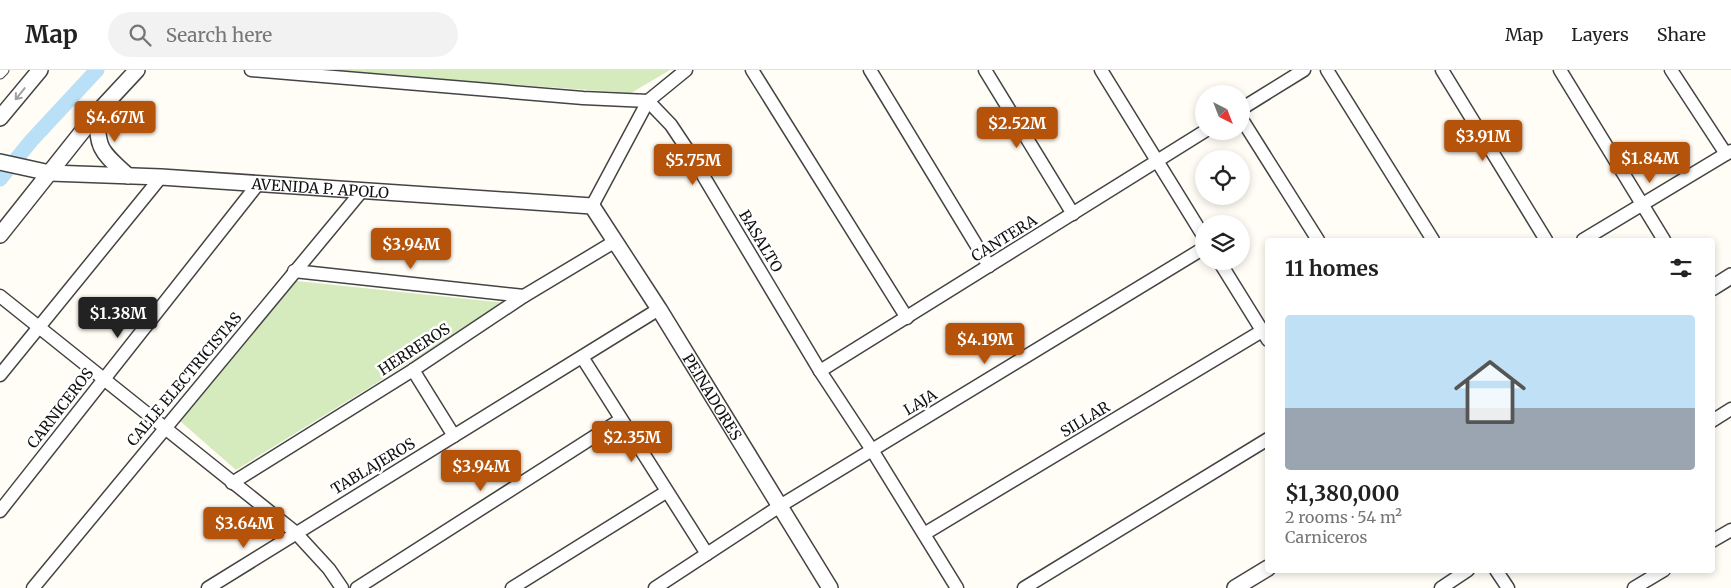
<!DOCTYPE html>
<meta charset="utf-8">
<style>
:root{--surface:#fff;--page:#f2f2f2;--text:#222;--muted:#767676;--line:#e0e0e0;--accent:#b45309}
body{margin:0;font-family:Merriweather,serif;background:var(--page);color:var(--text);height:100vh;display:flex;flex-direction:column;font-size:19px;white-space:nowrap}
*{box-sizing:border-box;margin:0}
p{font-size:16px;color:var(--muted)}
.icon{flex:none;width:28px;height:28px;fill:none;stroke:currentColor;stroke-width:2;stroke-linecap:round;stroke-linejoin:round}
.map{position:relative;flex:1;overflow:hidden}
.panel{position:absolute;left:1265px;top:168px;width:450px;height:335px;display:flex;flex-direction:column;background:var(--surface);border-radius:5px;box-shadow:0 2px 8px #0003}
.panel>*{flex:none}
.needle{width:32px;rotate:138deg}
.controls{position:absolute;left:1195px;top:15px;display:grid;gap:10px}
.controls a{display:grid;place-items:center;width:55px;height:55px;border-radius:50%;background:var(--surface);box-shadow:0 2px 8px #0003;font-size:25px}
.price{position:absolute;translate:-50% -42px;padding:0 11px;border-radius:5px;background:var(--accent);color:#fff;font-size:16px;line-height:32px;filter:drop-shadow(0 1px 2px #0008)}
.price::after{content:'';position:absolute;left:50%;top:30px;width:15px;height:11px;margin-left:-8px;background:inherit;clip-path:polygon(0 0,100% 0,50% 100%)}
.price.active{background:#222;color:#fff}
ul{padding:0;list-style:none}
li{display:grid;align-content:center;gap:10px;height:265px;padding:0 20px}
li span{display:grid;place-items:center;height:155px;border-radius:5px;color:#555}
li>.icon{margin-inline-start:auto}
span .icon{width:90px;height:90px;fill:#fffc;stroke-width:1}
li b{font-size:21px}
h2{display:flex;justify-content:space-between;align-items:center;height:60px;padding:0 20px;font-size:21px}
header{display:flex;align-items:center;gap:30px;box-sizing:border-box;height:70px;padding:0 25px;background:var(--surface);border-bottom:1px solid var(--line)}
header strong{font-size:24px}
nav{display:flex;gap:28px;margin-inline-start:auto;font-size:18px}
.search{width:350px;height:45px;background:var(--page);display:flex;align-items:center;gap:12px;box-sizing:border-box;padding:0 18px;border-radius:28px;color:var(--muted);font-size:19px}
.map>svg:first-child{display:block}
.green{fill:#d5ebbd}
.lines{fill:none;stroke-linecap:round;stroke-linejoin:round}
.canal{stroke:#b9e0f7;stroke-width:15}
.pedestrian-casing{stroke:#444;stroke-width:11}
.minor-casing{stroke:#444;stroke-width:15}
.tertiary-casing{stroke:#444;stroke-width:18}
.pedestrian{stroke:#fff;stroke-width:9}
.minor{stroke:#fff;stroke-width:12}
.tertiary{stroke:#fff;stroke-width:15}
.oneway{stroke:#a0a0a0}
.labels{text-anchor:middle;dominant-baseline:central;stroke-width:5;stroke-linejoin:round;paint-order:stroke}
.street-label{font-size:15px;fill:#111;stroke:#fff}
</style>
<header>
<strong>Map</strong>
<div class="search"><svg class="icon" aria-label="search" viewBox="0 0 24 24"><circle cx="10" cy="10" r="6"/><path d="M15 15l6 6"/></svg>Search here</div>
<nav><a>Map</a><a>Layers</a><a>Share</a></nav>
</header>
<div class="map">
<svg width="1731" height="518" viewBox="0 0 1731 518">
<rect width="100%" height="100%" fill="#fffdf5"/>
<g class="green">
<path d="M307,0H670L631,23Z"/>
<path d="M297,211L506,233L236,400L180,351Z"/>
</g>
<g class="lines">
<path class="canal" d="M0,109L31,71L97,0"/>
<defs>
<path id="pedestrian" d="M0,4L4,0"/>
<g id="minor">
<path d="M251,0L583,28L648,31L671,55L689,82L820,301L872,380L957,518"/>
<path d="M752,0L907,248"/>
<path d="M870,0L989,196"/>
<path d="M985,0L1073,144"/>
<path d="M1101,0L1204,167"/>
<path d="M1327,0L1433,170"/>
<path d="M1442,0L1546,170"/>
<path d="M1560,0L1664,170"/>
<path d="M1671,0L1726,84"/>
<path d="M1241,39L1304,0"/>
<path d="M1241,48L1318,170"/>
<path d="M592,136L648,31L686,0"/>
<path d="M1583,170L1731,81"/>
<path d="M1219,191L1268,270"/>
<path d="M294,201L524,226"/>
<path d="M0,226L295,462L329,499L342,518"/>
<path d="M582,287L707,484"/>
<path d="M413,300L454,366"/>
<path d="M820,301L1205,61"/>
<path d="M0,305L161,107"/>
<path d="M1712,351L1731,339"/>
<path d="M232,413L413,300L524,226L614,172"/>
<path d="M0,441L258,114"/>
<path d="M924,464L1262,261"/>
<path d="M1712,471L1731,460"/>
<path d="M1496,500L1508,518"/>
<path d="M33,518L361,122"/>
<path d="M208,518L659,239"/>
<path d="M357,518L620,350"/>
<path d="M512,518L666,422"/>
<path d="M655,518L780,436L1204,178"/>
<path d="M1024,518L1268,369"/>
<path d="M1441,518L1468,500"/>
<path d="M1634,518L1664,500"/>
</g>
<g id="tertiary">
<path d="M97,43C97,80 101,81 128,106"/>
<path d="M0,48L40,0"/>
<path id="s1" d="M0,92L50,103L161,107L592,136L659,239L830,518"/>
<path d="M0,165L97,43L137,0"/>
<path d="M1712,218L1731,206"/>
<path d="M1235,518L1268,498"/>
</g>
</defs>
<use href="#pedestrian" class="pedestrian-casing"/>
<use href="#minor" class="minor-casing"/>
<use href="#tertiary" class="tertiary-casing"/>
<use href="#pedestrian" class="pedestrian"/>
<use href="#minor" class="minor"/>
<use href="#tertiary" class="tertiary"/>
</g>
<defs><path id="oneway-shaft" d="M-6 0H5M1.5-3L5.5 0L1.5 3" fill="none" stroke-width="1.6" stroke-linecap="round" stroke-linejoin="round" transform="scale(1.25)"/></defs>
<use class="oneway" href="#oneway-shaft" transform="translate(20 24) rotate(129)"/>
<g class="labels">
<g class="street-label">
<text stroke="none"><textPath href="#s1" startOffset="322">AVENIDA P. APOLO</textPath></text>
<text transform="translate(1004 168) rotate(-32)">CANTERA</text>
<text transform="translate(761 171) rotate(59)">BASALTO</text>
<text transform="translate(414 279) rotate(-33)">HERREROS</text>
<text transform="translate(184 309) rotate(-50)">CALLE ELECTRICISTAS</text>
<text stroke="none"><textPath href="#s1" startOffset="820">PEINADORES</textPath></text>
<text transform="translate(920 332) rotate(-31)">LAJA</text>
<text transform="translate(60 338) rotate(-52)">CARNICEROS</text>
<text transform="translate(1085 349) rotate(-31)">SILLAR</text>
<text transform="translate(373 396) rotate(-31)">TABLAJEROS</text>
</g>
</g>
</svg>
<div class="controls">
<a><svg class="needle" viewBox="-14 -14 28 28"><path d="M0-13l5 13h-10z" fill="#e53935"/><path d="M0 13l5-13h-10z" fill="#767676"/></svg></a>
<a><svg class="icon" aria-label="locate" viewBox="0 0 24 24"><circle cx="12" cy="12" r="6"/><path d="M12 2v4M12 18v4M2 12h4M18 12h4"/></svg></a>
<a><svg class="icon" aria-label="layers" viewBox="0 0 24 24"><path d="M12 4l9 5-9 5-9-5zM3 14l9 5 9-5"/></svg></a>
</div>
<b class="price" style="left:115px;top:73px">$4.67M</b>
<b class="price" style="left:1017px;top:79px">$2.52M</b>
<b class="price" style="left:1483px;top:92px">$3.91M</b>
<b class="price" style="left:1650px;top:114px">$1.84M</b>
<b class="price" style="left:693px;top:116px">$5.75M</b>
<b class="price" style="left:411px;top:200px">$3.94M</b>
<b class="price active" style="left:118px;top:269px">$1.38M</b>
<b class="price" style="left:985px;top:295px">$4.19M</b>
<b class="price" style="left:632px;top:393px">$2.35M</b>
<b class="price" style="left:481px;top:422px">$3.94M</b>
<b class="price" style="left:244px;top:479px">$3.64M</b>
<section class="panel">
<h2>11 homes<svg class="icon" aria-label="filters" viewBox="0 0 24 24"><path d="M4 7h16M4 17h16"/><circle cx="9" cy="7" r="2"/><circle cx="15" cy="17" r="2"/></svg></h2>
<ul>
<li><span style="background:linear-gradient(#bfe0f5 60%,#9aa5b1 0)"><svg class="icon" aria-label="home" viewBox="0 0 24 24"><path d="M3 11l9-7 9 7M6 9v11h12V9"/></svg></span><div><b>$1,380,000</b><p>2 rooms · 54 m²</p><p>Carniceros</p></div></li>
</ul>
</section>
</div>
